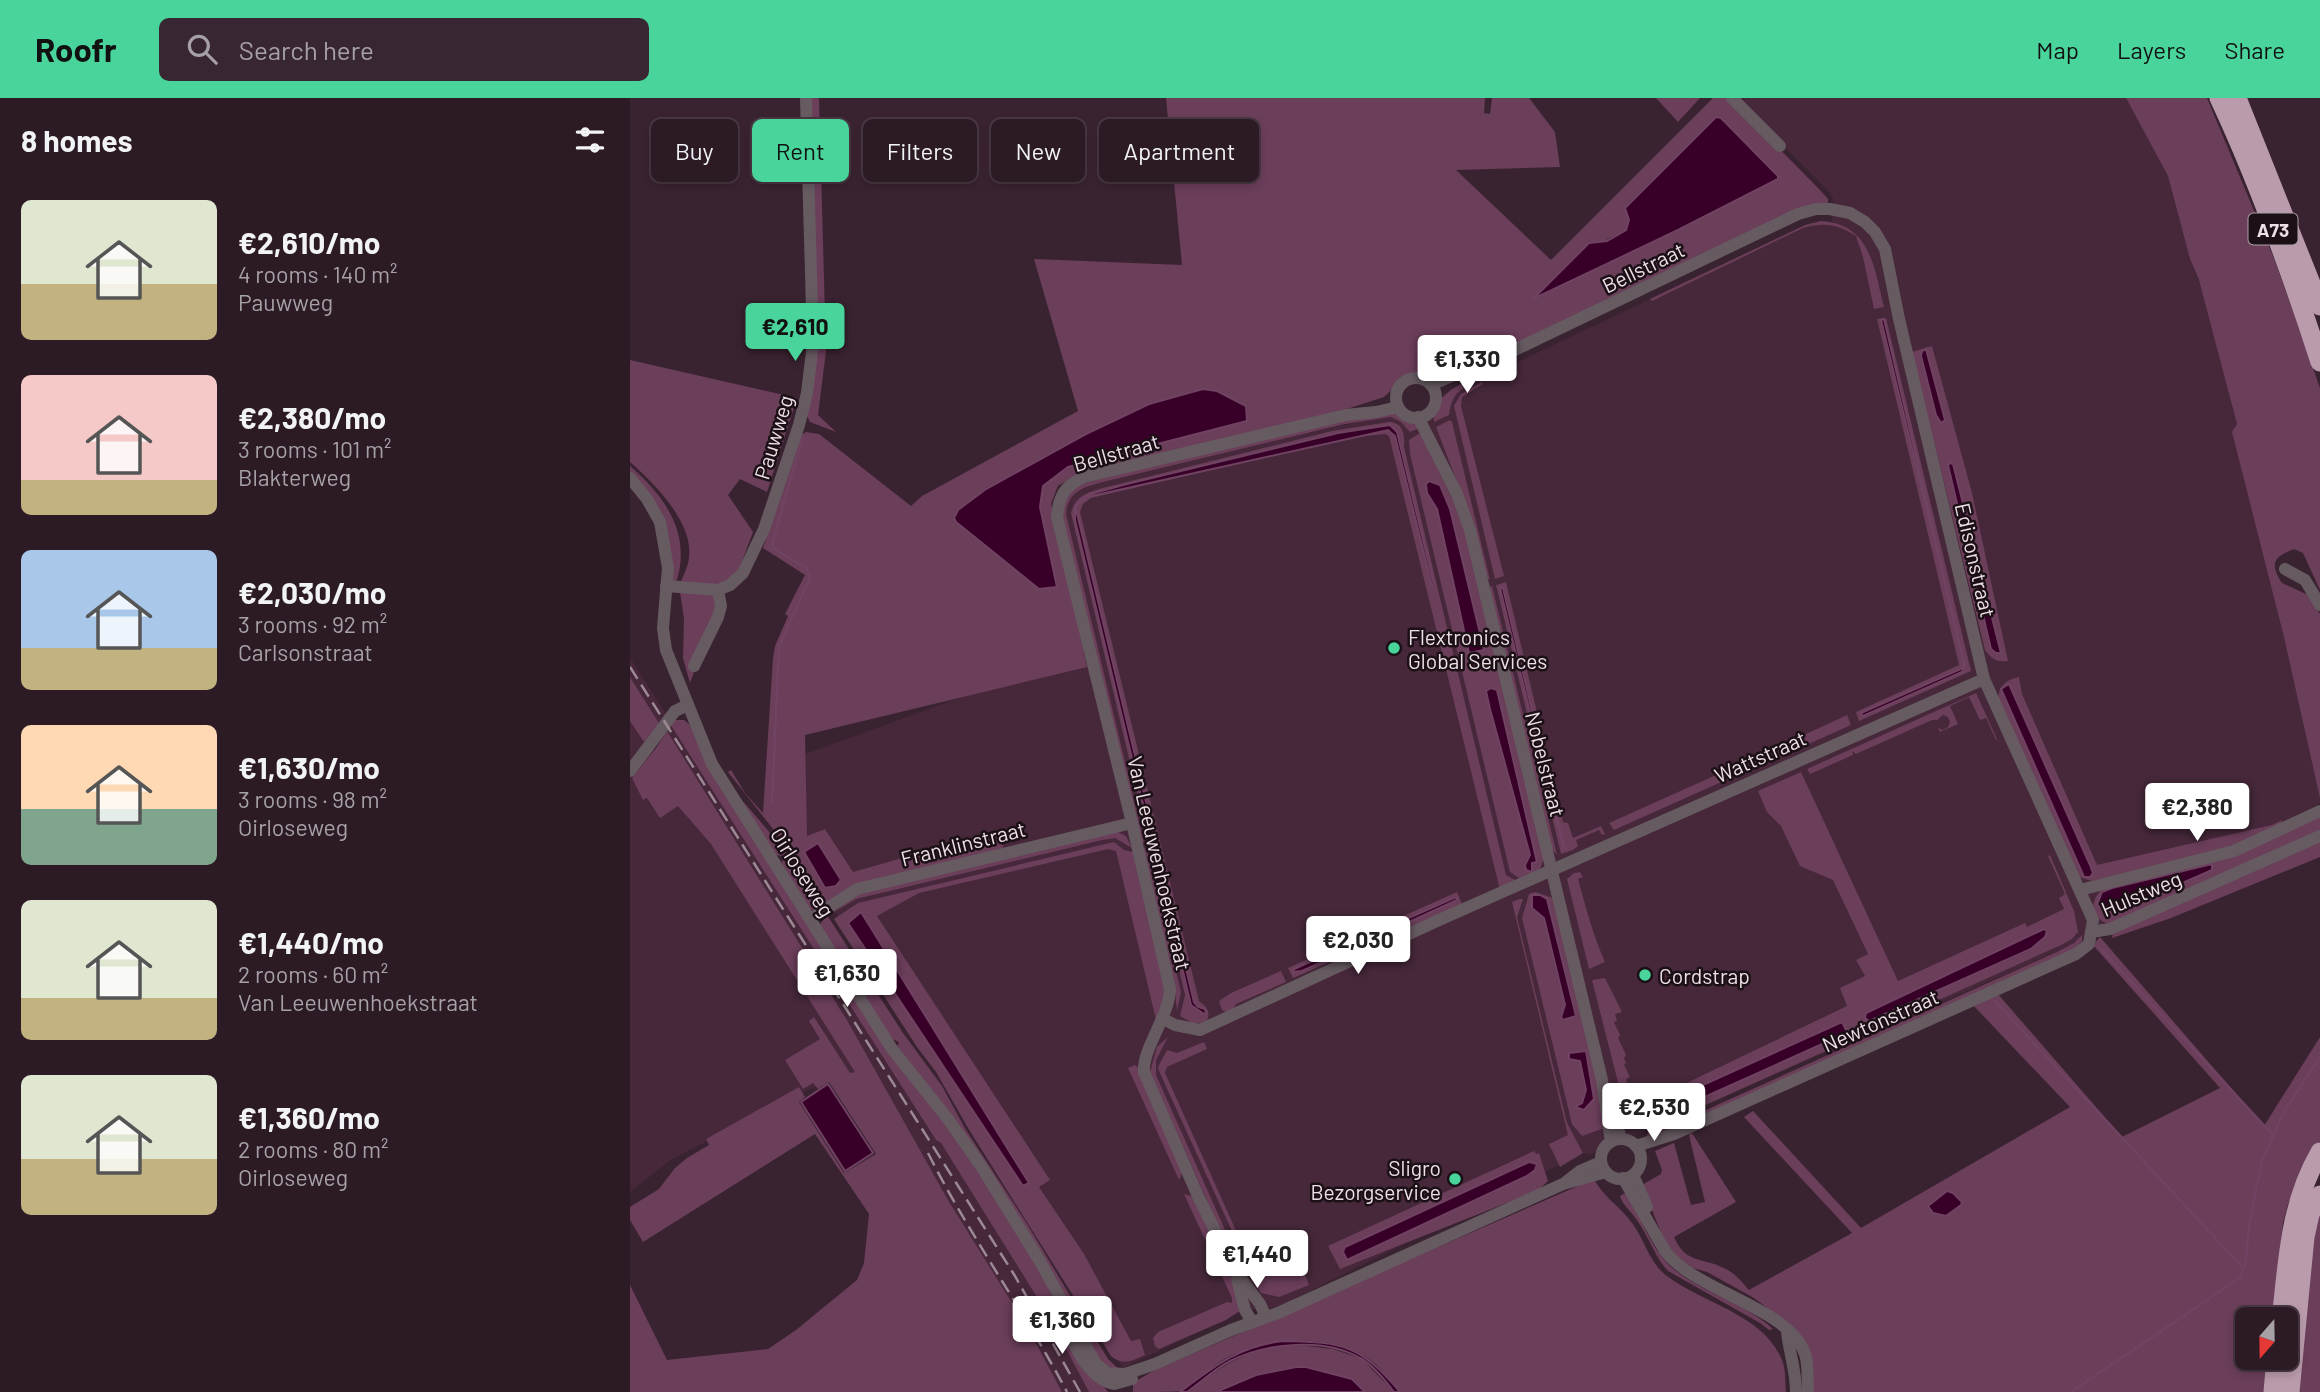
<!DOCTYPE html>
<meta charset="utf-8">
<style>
:root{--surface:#2c1a25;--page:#382732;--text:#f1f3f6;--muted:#a6a1a7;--line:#483842;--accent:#49d49c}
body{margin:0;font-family:Barlow,sans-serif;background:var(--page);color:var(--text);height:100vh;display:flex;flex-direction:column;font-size:26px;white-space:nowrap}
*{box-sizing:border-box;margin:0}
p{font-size:23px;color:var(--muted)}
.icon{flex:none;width:38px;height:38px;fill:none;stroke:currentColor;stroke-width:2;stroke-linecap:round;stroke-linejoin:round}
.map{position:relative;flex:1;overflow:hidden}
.drawer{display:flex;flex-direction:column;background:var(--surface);width:630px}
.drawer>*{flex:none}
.top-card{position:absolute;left:21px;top:21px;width:665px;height:63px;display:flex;gap:14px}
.needle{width:46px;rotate:200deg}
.fabs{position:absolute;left:1605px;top:1209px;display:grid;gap:14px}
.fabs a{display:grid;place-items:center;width:63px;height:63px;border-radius:10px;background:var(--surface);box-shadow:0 4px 10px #0003,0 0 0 2px var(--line);font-size:35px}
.price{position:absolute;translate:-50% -60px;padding:0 16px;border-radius:7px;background:#fff;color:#222;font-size:23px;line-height:46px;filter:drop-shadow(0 2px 4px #0008)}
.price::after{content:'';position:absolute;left:50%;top:42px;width:21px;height:16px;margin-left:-10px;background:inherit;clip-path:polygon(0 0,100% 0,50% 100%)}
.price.on{background:var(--accent);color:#111}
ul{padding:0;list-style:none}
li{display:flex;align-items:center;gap:21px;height:175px;padding:0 21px}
li span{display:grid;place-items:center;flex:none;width:196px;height:140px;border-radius:10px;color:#555}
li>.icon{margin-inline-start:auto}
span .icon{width:84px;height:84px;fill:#fffc;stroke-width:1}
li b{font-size:30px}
h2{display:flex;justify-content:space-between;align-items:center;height:84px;padding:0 21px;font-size:30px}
.tag{padding:0 24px;border-radius:10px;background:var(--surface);box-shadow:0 4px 10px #0003,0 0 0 2px var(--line);font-size:24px;line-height:63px}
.tag.on{background:var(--accent);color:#111}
header{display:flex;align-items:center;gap:42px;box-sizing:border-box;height:98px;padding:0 35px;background:var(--accent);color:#111}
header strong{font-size:33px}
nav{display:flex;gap:38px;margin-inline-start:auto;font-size:24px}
.search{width:490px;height:63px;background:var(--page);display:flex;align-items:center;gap:18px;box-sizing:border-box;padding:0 24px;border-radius:10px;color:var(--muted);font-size:26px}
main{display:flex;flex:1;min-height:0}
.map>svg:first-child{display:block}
.built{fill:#46283a}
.green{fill:#6b3e5a;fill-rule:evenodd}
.water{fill:#380028;stroke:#6f4361;stroke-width:2}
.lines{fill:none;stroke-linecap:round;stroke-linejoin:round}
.stream{stroke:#6f4361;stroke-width:2.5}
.minor{stroke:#675b62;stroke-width:12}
.highway{stroke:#b99bac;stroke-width:19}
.rail{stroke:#9c8995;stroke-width:2.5;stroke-dasharray:14 7;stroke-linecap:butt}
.poi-dot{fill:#49d49c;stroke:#1b1016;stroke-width:2.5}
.labels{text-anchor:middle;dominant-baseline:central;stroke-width:5;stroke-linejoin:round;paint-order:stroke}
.shield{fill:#1b1016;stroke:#afa0a8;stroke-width:2}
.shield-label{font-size:19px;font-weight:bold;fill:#eedee7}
.street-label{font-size:21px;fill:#eedee7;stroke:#1b1016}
.poi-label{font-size:21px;fill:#eedee7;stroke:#1b1016;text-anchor:start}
</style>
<header>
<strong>Roofr</strong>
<div class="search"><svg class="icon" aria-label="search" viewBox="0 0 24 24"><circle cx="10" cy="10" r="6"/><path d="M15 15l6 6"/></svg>Search here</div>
<nav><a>Map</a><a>Layers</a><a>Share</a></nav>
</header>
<main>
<section class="drawer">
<h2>8 homes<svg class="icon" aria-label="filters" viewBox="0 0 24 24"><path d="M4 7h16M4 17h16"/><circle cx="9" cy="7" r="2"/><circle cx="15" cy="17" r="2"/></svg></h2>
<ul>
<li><span style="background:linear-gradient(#dfe7d0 60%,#c2b280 0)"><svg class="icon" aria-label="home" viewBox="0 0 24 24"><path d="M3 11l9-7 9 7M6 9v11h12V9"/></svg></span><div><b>€2,610/mo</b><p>4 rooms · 140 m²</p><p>Pauwweg</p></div></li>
<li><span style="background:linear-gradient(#f6c9c9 75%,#c2b280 0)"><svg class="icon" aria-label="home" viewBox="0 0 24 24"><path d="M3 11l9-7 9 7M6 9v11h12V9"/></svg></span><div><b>€2,380/mo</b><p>3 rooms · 101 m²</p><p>Blakterweg</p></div></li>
<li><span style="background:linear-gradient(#a9c7e8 70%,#c2b280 0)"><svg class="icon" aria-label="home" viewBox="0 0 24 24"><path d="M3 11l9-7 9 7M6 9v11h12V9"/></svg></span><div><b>€2,030/mo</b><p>3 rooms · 92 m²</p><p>Carlsonstraat</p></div></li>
<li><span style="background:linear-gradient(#ffd9b3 60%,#7fa58c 0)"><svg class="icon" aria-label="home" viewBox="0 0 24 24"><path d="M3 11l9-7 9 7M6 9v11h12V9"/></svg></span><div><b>€1,630/mo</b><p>3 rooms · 98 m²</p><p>Oirloseweg</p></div></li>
<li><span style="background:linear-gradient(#dfe7d0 70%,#c2b280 0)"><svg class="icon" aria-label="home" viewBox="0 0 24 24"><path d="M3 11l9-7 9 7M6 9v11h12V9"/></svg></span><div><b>€1,440/mo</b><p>2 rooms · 60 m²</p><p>Van Leeuwenhoekstraat</p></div></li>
<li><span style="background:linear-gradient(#dfe7d0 60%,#c2b280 0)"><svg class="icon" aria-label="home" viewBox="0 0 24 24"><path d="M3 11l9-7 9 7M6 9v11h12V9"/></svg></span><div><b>€1,360/mo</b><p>2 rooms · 80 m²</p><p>Oirloseweg</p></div></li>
</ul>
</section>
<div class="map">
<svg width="1690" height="1294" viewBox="0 0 1690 1294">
<rect width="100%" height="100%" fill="#3a2331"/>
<g class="built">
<path d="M1112,0H1496L1538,78L1560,161L1568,182L1572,183L1690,669V705L1492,817L1450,844L961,1056L952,1055L649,1209L614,1212L493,1270L436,1175L153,732L148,666L444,558L416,401L539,365L752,319L770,320L783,328L810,314L816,298L1181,125H1202L1204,104L1201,96L1109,3Z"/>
<path d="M0,560L36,616L29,625L0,579Z"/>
<path d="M0,615L229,972L225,976L182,990L42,1061L0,1094Z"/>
<path d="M40,626L306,1042L311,1045L418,1217L459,1294H432L399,1232L318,1102L217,922L37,633Z"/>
</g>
<g class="green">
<path d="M179,0H189L196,253L188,317L206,334L180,324L176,316L183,267Z"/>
<path d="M536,0H855L854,15L860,16L862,0H899L925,34L930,69L826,72L921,162L1083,0H1099L1189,91L1198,101V105L862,259L805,281L784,277L777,278L754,299L717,311L444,378L428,388L421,405L457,569L175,637L177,738L195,731L223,774L368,733L369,737H372L373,750L194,805L159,751L98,674L101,672L115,695L133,715L143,560L145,548L158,518L155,516L175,477L133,450L169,338L176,334L189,336L281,408L292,398L448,313L404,161L552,167ZM1086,19L1091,20L1148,78V81L905,201L972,144L996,132L999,122L995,109ZM519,306L617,323L438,369L413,388L410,409L427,489L409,491L324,420C336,393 485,322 519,306Z"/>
<path d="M1026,0H1070L1048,24Z"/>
<path d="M1496,0H1577L1645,163L1690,290V492L1673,455L1664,451C1644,459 1639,465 1652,485L1678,497L1690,516V700L1654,539L1602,334L1607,326L1569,182L1560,161L1538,78Z"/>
<path d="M1191,123C1241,126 1244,170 1254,209L1244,211L1233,159L1226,138C1207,126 1195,124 1173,130L1022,203L1020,201L1175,127Z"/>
<path d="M1256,220L1341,573L1229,623L1226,614L1329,567L1247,221ZM1252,222H1254L1335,568L1332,574L1234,618L1333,570L1334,566Z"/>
<path d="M1302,248L1342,395L1378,563C1367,564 1362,562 1355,552L1282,254ZM1320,365L1323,366L1371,555L1365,552Z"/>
<path d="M0,262L167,300L137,394L110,381L98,397L123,434L108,474L92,489L50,486C53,478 58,469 59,460C64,425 24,385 0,364Z"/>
<path d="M847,277L851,280C831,292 822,293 819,317L804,324C801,298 828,288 847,277Z"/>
<path d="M852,284L853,286L832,299L831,308L874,478L865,481L824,308L831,296Z"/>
<path d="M764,315L785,326L789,330L780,334L771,324L761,319L715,326L477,383C456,389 438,391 436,416L514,744L511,745L431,417L437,396L450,386L709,322Z"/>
<path d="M820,322L822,324L860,482L855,479L842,423L806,329Z"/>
<path d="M759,324C773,324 775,337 774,349L876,777L887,783L870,792L759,338L755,336L717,340L461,400L453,406L450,414L569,903C578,910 581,914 576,925H562L550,918L555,897L441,415C445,399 454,396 469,391L702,333Z"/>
<path d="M790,335L831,417L914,760L910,771L892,782L880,774L780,356L779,342ZM810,387L820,411L854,552L807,411L797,395Z"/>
<path d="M0,368C36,399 62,437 46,485L43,482L12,386L0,374Z"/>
<path d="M876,484L933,724L938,725L943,740L971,728L975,736L972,737L969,732L946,742L948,748L943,752L931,756L866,487ZM871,490H873L935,751L928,730Z"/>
<path d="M861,488H862L927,757L921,750L858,492Z"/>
<path d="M50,494L81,495L89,505L60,585L53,560L54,521Z"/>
<path d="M0,579L29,625L14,644L0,623Z"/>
<path d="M1389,579L1392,596L1467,767L1642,727L1652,722L1651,726L1611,747L1462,783L1449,779L1368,601C1369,587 1376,582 1389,579ZM1379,587L1460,767L1463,775L1454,778L1372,592L1374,588Z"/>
<path d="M1346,595L1367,641L1366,642L1356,620L1350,622L1339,599L1320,608L1328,626L1310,634L1308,630L1313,632L1318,629L1320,624L1318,619L1313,617L1307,622H1302L1226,656L1222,653L1223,657L1180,676L1177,671Z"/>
<path d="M1217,617L1221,627L1123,671L1120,662Z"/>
<path d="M44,622H54L59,626L394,1145L414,1180L442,1246L478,1294H459L418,1217L311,1045L306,1042L40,626Z"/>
<path d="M37,633L217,922L318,1102L399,1232L432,1294H0V1187L37,1262L138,1251L166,1232L227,1182L234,1165L239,1116L185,1036L13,1144L0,1122V1109L29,1091L45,1070L57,1060L79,1047L76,1041L169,989L175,999L169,1004L214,1075L246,1056L199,984L188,991L183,985L173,991L155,962L190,941L179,923L184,919L220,975L225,974L81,746L48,708L30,720L17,700L13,702L2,680L26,650Z"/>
<path d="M1104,669L1107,677L984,732L979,725Z"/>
<path d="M1171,674L1268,883L1395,825L1397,829L1434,811L1429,800L1435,796L1418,758L1420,757L1444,813L1448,834L1442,841L1431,847L1058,1015L1016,1031L1007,1023L999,1024L996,1014L1217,908L1210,890L1235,878L1226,862L1238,856L1203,782L1170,768L1151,728L1137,714L1128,693ZM1414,831L1415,839L1401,852L1239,923L1235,920L1236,915ZM1212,924L1022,1023L1005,1015L1022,1010Z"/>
<path d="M111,701L153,750L193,810L184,813L178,810L152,769V758L144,757Z"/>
<path d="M1690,716V735L1478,826C1458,818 1460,802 1474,789L1561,768Z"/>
<path d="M486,733L496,738L502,750L485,740L472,742L226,801L201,816L230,795Z"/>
<path d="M1690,742V759L1541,820L1482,840L1483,834Z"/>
<path d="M484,744L494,752L503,754L536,893L527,926L486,753L478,751L289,795L247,818L420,1082L409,1089L454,1156L501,1243L510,1241L515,1257C501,1263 494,1268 481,1258L338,1030L306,974L287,949L204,821L228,805Z"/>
<path d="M516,750L551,894L547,913L545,894L512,751Z"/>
<path d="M950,774L953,779L948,781C956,810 963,837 975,864L959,871L937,781L944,775Z"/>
<path d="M827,794L832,806L663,880L658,870ZM825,799L826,802L672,873L666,874L664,871Z"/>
<path d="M905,794L923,800L962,957L975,1030L952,1038L942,1026L892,820L899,796ZM910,797L917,801L946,918L931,919L935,907L926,873Z"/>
<path d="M889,801H893L887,819L937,1025L953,1055L930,1069L919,1046L938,1037L882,804Z"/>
<path d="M197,817L273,935L312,988L336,1032L396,1124L478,1261L492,1274L471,1265L429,1191L267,949L269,944L260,940L188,829Z"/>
<path d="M1452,837V843L1444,851L1082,1015L1017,1040L1016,1039L1018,1035L1067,1016L1429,853L1444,845Z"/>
<path d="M1470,839L1634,1028L1690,939V1043L1678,1060L1658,1106L1653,1125L1643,1221L1617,1222V1260H1640L1638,1294H1181L1180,1264L1141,1213L1124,1200L1077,1174L1063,1170L1045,1157L1034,1142L1012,1087L1031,1076L1032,1072L1025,1053L1044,1045L1061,1107L1075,1104L1059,1037L1062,1035L1106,1104L1044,1139C1056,1166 1071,1159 1094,1170C1105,1175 1111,1183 1119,1192L1222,1135L1114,1019L1123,1013L1231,1130L1440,1009L1342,906L1367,895L1492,1039L1590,990L1463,847Z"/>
<path d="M651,873L656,884L606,906L603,912L598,915L592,912L589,903L601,895Z"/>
<path d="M975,880L992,914L985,916L987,923L984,924L990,937L988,940L996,957L994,960L996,965L994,967L1000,979L996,981L1001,1005L994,1008L962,882Z"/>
<path d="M538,939L526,962V977L605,1154L603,1156L586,1123L520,974L527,949Z"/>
<path d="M574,944L577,951L537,969L535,975L626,1177L668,1159L679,1187L649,1199L631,1195L627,1188L529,973L528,969L537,952L547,955Z"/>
<path d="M505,967L511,972L554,1071L549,1082L498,970Z"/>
<path d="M904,1053L906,1056L909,1055L918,1083L907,1093L710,1171L698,1148ZM899,1064L907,1066L715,1149Z"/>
<path d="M964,1081C973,1099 990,1108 1002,1125C1015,1142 1019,1165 1037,1178C1074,1206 1133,1216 1152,1262C1156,1272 1155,1283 1156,1294H770C760,1282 750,1268 736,1259C700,1234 638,1241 600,1258C582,1266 569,1285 552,1293C542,1294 515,1294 503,1294V1285L521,1274Z"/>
<path d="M997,1094C1010,1118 1021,1150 1041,1169C1071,1195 1114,1204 1143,1231L1139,1232L1130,1225L1038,1173C1024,1158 1019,1138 1006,1121C1001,1113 993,1108 990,1098Z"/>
<path d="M554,1096L565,1099L611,1201V1212L596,1222L529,1251L525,1248L523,1240L528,1234L597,1204L602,1205V1200Z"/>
<path d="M1690,1114V1294H1668L1684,1134Z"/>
<path d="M666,1247L703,1251L732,1261L764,1294H735L732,1290L705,1278L686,1271L666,1269L626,1277L586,1294H557C596,1266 616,1250 666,1247Z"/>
</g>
<g class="water">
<path d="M1086,19L1091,20L1148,78V81L1048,132L903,201L959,145L977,143L996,132L999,122L995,110Z"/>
<path d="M1254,221L1335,568L1332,574L1233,618L1231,615L1333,570L1334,566L1251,222Z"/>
<path d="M1296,251L1315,322L1311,325L1306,317L1291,258L1292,253Z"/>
<path d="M573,291L587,293L616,308L617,323L438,369L413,388L410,409L427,489L409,491L326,424L324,420L328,412L356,391L456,336L519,306Z"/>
<path d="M760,327L767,334L804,487L802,488L765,338L758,332L457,399L449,405L446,411L564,904L568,909L575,911L576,915L574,916L561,907L445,422V408L457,397L497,386L708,335Z"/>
<path d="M1320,365L1323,366L1371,555H1366L1361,551L1318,367Z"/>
<path d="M799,383L810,387L820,411L854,552L839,555L807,411L797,395L796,386Z"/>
<path d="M870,490H873L935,752L928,730Z"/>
<path d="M1379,586L1460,767L1463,775L1460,779H1454L1371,591Z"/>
<path d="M861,590L867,592L906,760L907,764L902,765V774L896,772L895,767L900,757L860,611L856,593Z"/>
<path d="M188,745L211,782L206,788L195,790L174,754Z"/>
<path d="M1582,766V772L1496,810L1478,814L1467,807L1472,794L1482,790Z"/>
<path d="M902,797H910L917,801L946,918L933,922L931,919L935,907L914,820L902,810Z"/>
<path d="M826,799L827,802L672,873L663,874L664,871Z"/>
<path d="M231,814L399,1085L393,1088L218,825Z"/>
<path d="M1414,831L1417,833L1415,839L1401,851L1239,923L1235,920L1236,915Z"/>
<path d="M1212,924L1217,934L1210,938L1021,1023L1014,1019L1004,1018L1005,1015L1022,1010Z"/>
<path d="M956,953L964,1001L954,1012L945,1009L952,1005L956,992L950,963L939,961V955Z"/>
<path d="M198,986L243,1055L215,1073L171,1004Z"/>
<path d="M899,1064L907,1066L905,1072L897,1078L717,1162L713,1154L715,1149Z"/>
<path d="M1317,1093L1323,1095L1332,1104L1331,1107L1316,1118L1303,1115L1298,1108Z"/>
<path d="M654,1243C714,1244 730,1247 770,1294H764C755,1282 743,1267 730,1260C694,1239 637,1245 600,1263C585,1271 571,1284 557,1294H550C583,1269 610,1247 654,1243Z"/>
<path d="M666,1269H676L722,1281L735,1294H586L626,1277Z"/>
</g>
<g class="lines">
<g class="stream">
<path d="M142,705L149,548L179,482V475L175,469L144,451L142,446L172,341"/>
<path d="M1471,851L1642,1036"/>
<path d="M1365,903L1613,1170"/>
<path d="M1441,1294L1611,1179L1616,1163L1619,1127L1632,1062L1655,1012L1690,959"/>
</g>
<g class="minor">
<path d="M1102,0L1150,48"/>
<circle cx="786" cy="300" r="20"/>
<path d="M801,287L824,277L845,271L1168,116L1186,111H1200L1220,115L1235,124L1245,134L1255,151L1269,221L1354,581L1463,822L1459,846L1446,856L1044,1036L1006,1048"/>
<path d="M788,319L827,396L840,432L972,982L981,1044"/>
<path d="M0,380L17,401L30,424L38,470L33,530L36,552L82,666L262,951L318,1021L351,1068L411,1165L466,1266L478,1275L495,1276L525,1266L601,1232L648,1215L933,1086L976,1074"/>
<path d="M1655,471L1675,482L1690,507"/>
<path d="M36,488L88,492L100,487L113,475L134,431L169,327L177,295L183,245L176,0"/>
<path d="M64,568L88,519L91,508L88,492"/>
<path d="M0,673L45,613L58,607"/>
<path d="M1450,792L1604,753L1690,713"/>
<path d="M181,821L227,791L502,725"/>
<path d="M1461,834L1480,831L1690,738"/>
<path d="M533,921L545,927L570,932L809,822L1354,581"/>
<path d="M982,1009L991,1041"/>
<circle cx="991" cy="1061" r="20"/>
<path d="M1003,1077L1017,1109"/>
<path d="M993,1080L1035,1153C1066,1194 1159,1209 1175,1256C1179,1268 1177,1281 1178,1294"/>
<path d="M936,1084L950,1073L971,1064"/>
<path d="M607,1181L615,1212L622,1224"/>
<path d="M636,1219L630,1206L604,1171L568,1098L514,974C512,951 539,919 540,891L502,725L427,419C429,398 434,388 454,379L716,317L746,314L768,309"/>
<path d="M433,1221C443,1245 457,1280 484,1286L502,1281"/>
<path d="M1157,1233C1159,1255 1166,1271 1166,1294"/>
</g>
<g class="highway">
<path d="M1589,0C1629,85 1661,175 1690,264"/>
<path d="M1607,0L1690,208"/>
<path d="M1651,1222C1658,1162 1659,1108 1690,1054"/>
<path d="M1643,1294L1646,1260"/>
<path d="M1660,1294L1675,1139L1680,1116L1690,1097"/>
</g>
<g class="rail">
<path d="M0,569L385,1178L450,1294"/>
<path d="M298,1055C339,1137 394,1212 437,1294"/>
</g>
</g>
<g class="poi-dot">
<circle cx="764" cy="550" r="7"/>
<circle cx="1015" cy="877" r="7"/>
<circle cx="825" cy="1081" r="7"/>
</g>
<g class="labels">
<rect class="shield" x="1618.5" y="115.5" width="49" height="31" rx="5"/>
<g class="shield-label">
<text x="1643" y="131">A73</text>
</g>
<g class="street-label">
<text transform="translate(1013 169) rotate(-26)">Bellstraat</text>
<text transform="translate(143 339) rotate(-73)">Pauwweg</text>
<text transform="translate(486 354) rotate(-16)">Bellstraat</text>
<text transform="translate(1346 462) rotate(77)">Edisonstraat</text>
<text transform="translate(1130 658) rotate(-24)">Wattstraat</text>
<text transform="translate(916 666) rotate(76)">Nobelstraat</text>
<text transform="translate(333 745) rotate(-14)">Franklinstraat</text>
<text transform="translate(530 765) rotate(77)">Van Leeuwenhoekstraat</text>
<text transform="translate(173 774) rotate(58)">Oirloseweg</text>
<text transform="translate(1511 795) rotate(-23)">Hulstweg</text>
<text transform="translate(1250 922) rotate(-24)">Newtonstraat</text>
</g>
<g class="poi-label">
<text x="778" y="538">Flextronics<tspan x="778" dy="24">Global Services</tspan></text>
<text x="1029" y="877">Cordstrap</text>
<text x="811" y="1069" text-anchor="end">Sligro<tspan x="811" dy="24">Bezorgservice</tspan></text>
</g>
</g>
</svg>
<div class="fabs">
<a><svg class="needle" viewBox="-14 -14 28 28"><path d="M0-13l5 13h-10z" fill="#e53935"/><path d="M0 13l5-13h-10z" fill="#a6a1a7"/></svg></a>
</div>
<b class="price on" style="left:165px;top:265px">€2,610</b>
<b class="price" style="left:837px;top:297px">€1,330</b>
<b class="price" style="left:1567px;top:745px">€2,380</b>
<b class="price" style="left:728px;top:878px">€2,030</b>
<b class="price" style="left:217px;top:911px">€1,630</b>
<b class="price" style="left:1024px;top:1045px">€2,530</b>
<b class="price" style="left:627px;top:1192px">€1,440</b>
<b class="price" style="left:432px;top:1258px">€1,360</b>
<div class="top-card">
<a class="tag">Buy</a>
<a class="tag on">Rent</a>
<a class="tag">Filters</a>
<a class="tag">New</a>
<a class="tag">Apartment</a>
</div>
</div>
</main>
